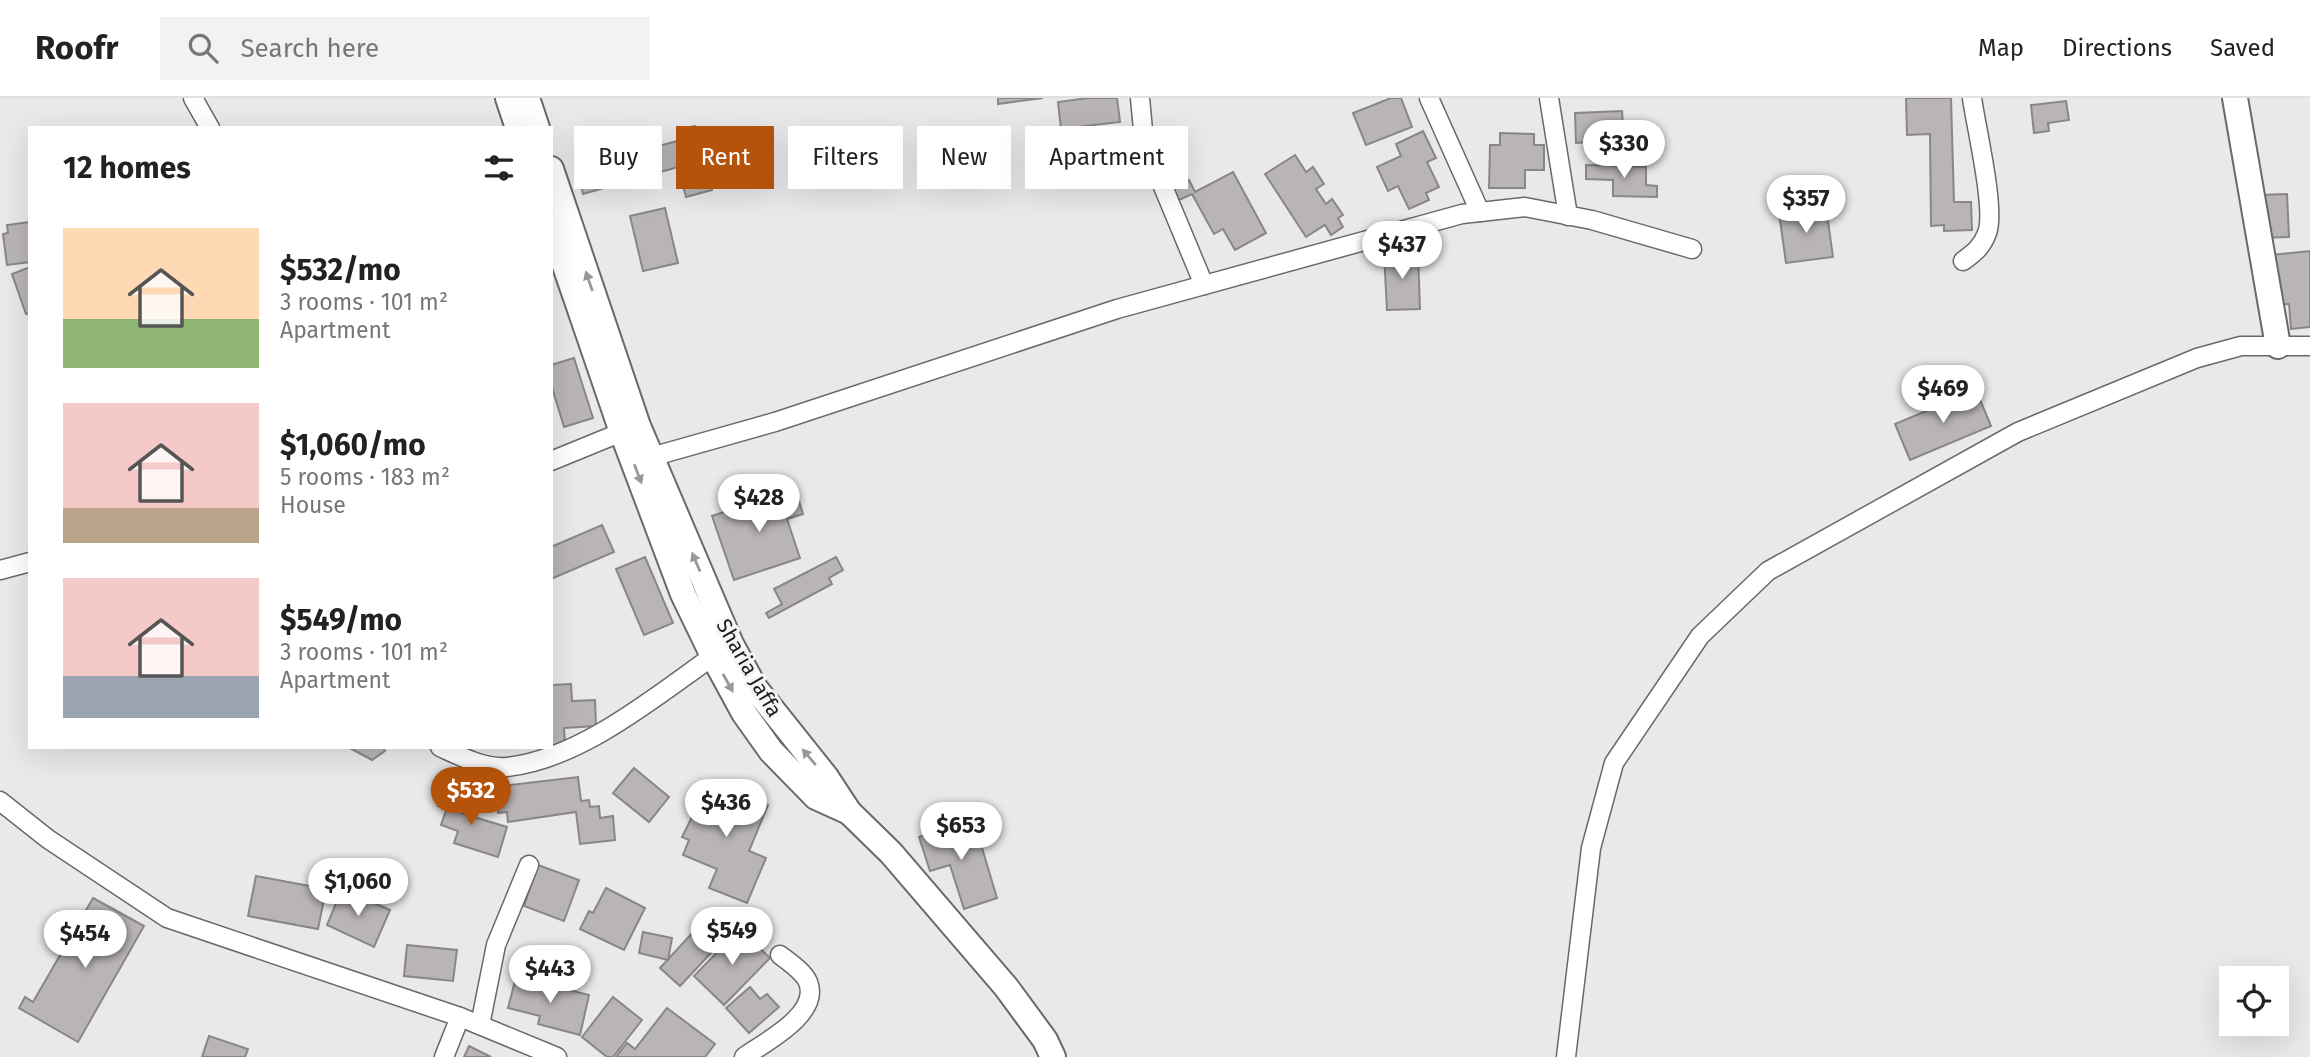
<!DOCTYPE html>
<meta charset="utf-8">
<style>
:root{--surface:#fff;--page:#f2f2f2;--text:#222;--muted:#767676;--line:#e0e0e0;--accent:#b45309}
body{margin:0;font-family:"Fira Sans",sans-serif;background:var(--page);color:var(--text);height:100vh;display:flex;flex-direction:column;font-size:26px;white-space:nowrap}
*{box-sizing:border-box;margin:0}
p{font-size:23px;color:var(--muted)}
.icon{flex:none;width:38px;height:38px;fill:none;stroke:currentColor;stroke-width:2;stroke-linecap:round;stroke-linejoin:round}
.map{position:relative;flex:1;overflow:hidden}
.drawer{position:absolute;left:28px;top:28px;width:525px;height:623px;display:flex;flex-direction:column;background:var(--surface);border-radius:0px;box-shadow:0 7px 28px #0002}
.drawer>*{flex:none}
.top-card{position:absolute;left:574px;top:28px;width:665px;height:63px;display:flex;gap:14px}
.fabs{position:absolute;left:2219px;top:868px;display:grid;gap:14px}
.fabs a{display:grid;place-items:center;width:70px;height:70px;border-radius:0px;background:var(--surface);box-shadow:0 7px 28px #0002;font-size:35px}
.price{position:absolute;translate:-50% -60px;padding:0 16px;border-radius:24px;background:#fff;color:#222;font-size:23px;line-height:46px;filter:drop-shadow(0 2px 4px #0008)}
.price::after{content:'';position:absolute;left:50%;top:42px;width:21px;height:16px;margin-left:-10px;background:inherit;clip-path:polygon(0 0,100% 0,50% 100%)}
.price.selected{background:var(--accent);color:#fff}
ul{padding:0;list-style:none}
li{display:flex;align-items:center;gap:21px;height:175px;padding:0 35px}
li span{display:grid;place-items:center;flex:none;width:196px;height:140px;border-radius:0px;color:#555}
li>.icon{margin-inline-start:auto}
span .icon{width:84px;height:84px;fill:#fffc;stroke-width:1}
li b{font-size:30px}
h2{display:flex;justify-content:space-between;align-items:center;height:84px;padding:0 35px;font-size:30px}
.tag{padding:0 24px;border-radius:0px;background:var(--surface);box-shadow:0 7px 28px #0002;font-size:24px;line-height:63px}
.tag.selected{background:var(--accent);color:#fff}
header{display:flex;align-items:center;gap:42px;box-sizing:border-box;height:98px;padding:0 35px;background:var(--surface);border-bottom:2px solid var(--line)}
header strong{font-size:33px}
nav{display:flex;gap:38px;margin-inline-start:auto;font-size:24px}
.search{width:490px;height:63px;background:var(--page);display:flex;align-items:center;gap:18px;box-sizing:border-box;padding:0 24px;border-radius:0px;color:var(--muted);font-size:26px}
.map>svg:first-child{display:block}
.building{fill:#b8b5b4;stroke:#898686;stroke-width:2}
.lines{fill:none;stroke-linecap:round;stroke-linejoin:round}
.street-casing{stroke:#69696b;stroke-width:21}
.secondary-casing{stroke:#69696b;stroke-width:28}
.street{stroke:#fff;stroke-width:18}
.secondary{stroke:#fff;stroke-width:24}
.oneway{fill:#999}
.labels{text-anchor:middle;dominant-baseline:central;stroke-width:6;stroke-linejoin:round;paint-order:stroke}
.street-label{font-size:21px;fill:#1c1c1d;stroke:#f6f6f9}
</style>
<header>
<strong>Roofr</strong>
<div class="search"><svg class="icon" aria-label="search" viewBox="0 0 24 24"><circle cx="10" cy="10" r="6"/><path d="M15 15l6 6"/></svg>Search here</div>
<nav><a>Map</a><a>Directions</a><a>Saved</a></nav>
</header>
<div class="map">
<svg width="2310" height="959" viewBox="0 0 2310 959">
<rect width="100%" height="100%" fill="#e9e9ec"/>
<g class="building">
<path d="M998,0H1043L998,6Z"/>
<path d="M1088,0H1117L1120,24L1061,31L1058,4Z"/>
<path d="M1391,0H1401L1412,29L1366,47L1353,15Z"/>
<path d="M1906,0H1951L1954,104H1971L1972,132L1944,133V127L1931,128L1930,36L1907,37Z"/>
<path d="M2066,3L2069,22L2048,25L2049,33L2034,35L2031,7Z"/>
<path d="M1622,13L1624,42L1576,45L1575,15Z"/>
<path d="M695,28L712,92L686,99L678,69L583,96L576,70L681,42L678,32Z"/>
<path d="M1423,33L1436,60L1427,64L1439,89L1426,95L1429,102L1409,111L1398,88L1388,93L1377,69L1401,58L1396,46Z"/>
<path d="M1500,35L1534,36V47H1544V72H1525V90H1489L1490,47H1500Z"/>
<path d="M1295,57L1306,74L1313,69L1324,86L1316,91L1326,106L1332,101L1343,117L1338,120L1343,129L1331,137L1325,127L1306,139L1265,76Z"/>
<path d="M1586,67L1646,69V87L1657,88V99L1613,98V82L1586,81Z"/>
<path d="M1233,74L1266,135L1235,152L1223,131L1214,136L1192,96L1177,103L1171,92L1189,82L1195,94Z"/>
<path d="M2287,96L2289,139L2261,140L2260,97Z"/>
<path d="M1826,109L1833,159L1786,165L1779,115Z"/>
<path d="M665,110L678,165L643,173L630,118Z"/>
<path d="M30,124V164L7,167L3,136L8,135L7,127Z"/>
<path d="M2310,153V229L2291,231L2289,206L2276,207L2271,157Z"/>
<path d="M1418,155L1420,211L1387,212L1384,156Z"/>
<path d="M30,169V215L26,216L12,176Z"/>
<path d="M574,260L593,320L564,329L551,286V267Z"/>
<path d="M1976,292L1991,328L1910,362L1895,326Z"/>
<path d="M795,390L803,416L787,421L800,460L734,482L712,418Z"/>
<path d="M602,427L614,454L551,481V449Z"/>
<path d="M645,459L673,525L644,537L616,471Z"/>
<path d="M836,459L843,472L829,480L832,486L769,520L766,515L782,506L774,491Z"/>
<path d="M571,586L572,603L595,602L596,628L564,630L565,647H551V587Z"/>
<path d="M348,649H383L385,653L372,662Z"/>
<path d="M634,670L669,699L649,724L613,695Z"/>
<path d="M578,679L581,703L589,702L590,709L599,708L600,720L613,718L615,742L580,746L576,714L508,724L507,714L498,715L494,689Z"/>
<path d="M713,684L768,707L749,753L766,760L747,805L709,790L717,771L683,757L689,742L682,739L697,709L690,706L697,689L709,693Z"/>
<path d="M443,693L465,700L461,715L507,729L498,759L454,745L458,733L441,727L447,710L438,708Z"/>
<path d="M974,723L997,800L964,811L950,767L930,773L919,739Z"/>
<path d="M538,767L579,782L564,823L524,808Z"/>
<path d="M256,778L326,791L318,831L248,818Z"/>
<path d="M606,790L645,810L624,852L580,831L589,813L593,815Z"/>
<path d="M342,791L390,812L374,849L327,827Z"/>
<path d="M93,800L144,828L78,944L19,910L25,899L33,904Z"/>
<path d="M720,814L736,828L680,888L660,870L706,820L711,824Z"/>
<path d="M740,831L770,860L724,907L694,878Z"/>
<path d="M643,834L672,840L668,862L639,855Z"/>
<path d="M407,847L457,852L453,883L404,878Z"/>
<path d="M516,879L589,897L580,937L538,926L540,918L508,910Z"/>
<path d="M750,889L760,901L767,896L779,909L749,935L726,910Z"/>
<path d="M613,899L642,922L613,959H607L582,939Z"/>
<path d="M667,910L715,946L705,959H616L627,945L635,951Z"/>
<path d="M209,938L248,951L245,959H202Z"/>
<path d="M469,948L491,959H464Z"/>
</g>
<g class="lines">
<defs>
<g id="street">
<path d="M193,0L210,30"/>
<path d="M1140,0L1144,43L1204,187"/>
<path d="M1429,0L1480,114"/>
<path d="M1549,0L1568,118"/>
<path d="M1963,163C1974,155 1982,149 1987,135C1996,112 1976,29 1972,0"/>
<path d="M651,359L775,324L1117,211L1462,116L1525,109L1592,122L1692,151"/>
<path d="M551,363L622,334"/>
<path d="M0,472L30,464"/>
<path d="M440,649C460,658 484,671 507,669C583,661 661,594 723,551"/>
<path d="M0,703L48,741L167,820L460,919L557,959"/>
<path d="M480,927L496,847L529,767"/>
<path d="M444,959L460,919"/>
<path d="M744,959C765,944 821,916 808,884C803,873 789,864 780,857"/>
<path d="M1566,959L1591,750L1614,665L1700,538L1768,473L2018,334L2197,260L2241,248H2310"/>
</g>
<g id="secondary">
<path d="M508,0L518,30"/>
<path d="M527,0L537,30"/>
<path d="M2235,0L2278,248"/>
<path d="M551,71L638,328L731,546L755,590L826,679L849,714L891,755L1006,889L1045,942L1053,959"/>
<path d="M551,127L622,334L683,496L713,558L744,615L771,653L816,699L849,714"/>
</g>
</defs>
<use href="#street" class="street-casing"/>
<use href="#secondary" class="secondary-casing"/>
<use href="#street" class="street"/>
<use href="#secondary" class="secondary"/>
</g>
<defs><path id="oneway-solid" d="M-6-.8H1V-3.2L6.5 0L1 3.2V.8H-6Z" transform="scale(1.75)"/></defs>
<g class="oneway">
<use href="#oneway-solid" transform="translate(589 183) rotate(-109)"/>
<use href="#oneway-solid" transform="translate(638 376) rotate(69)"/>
<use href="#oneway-solid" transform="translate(696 464) rotate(-113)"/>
<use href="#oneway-solid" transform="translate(728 585) rotate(61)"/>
<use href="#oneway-solid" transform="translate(809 659) rotate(-130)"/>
</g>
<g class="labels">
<g class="street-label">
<text transform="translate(749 570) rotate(60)">Sharia Jaffa</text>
</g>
</g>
</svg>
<div class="fabs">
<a><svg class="icon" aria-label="locate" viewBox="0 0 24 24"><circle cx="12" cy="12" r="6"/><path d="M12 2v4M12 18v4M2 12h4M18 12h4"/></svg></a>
</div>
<b class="price" style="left:1624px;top:82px">$330</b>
<b class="price" style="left:1806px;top:137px">$357</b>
<b class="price" style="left:1402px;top:183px">$437</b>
<b class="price" style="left:1943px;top:327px">$469</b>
<b class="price" style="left:759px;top:436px">$428</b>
<b class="price selected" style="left:471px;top:729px">$532</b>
<b class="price" style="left:726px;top:741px">$436</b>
<b class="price" style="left:961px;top:764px">$653</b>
<b class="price" style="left:358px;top:820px">$1,060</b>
<b class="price" style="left:732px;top:869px">$549</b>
<b class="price" style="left:85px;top:872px">$454</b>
<b class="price" style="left:550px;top:907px">$443</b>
<div class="top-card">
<a class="tag">Buy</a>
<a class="tag selected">Rent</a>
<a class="tag">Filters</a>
<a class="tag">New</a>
<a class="tag">Apartment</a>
</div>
<section class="drawer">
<h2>12 homes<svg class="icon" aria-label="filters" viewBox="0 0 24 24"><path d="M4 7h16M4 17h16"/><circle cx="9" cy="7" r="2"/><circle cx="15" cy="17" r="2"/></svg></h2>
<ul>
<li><span style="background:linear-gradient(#ffd9b3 65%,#8fb573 0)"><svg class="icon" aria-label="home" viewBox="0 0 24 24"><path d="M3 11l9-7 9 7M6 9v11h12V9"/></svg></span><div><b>$532/mo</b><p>3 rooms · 101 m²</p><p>Apartment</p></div></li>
<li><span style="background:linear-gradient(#f6c9c9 75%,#b9a48a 0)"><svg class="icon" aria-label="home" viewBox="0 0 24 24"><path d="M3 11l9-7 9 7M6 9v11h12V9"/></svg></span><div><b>$1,060/mo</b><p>5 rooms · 183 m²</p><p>House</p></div></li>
<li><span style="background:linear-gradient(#f6c9c9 70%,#9aa5b1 0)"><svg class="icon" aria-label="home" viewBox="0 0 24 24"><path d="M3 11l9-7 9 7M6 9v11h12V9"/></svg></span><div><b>$549/mo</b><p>3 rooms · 101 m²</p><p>Apartment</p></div></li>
</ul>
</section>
</div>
